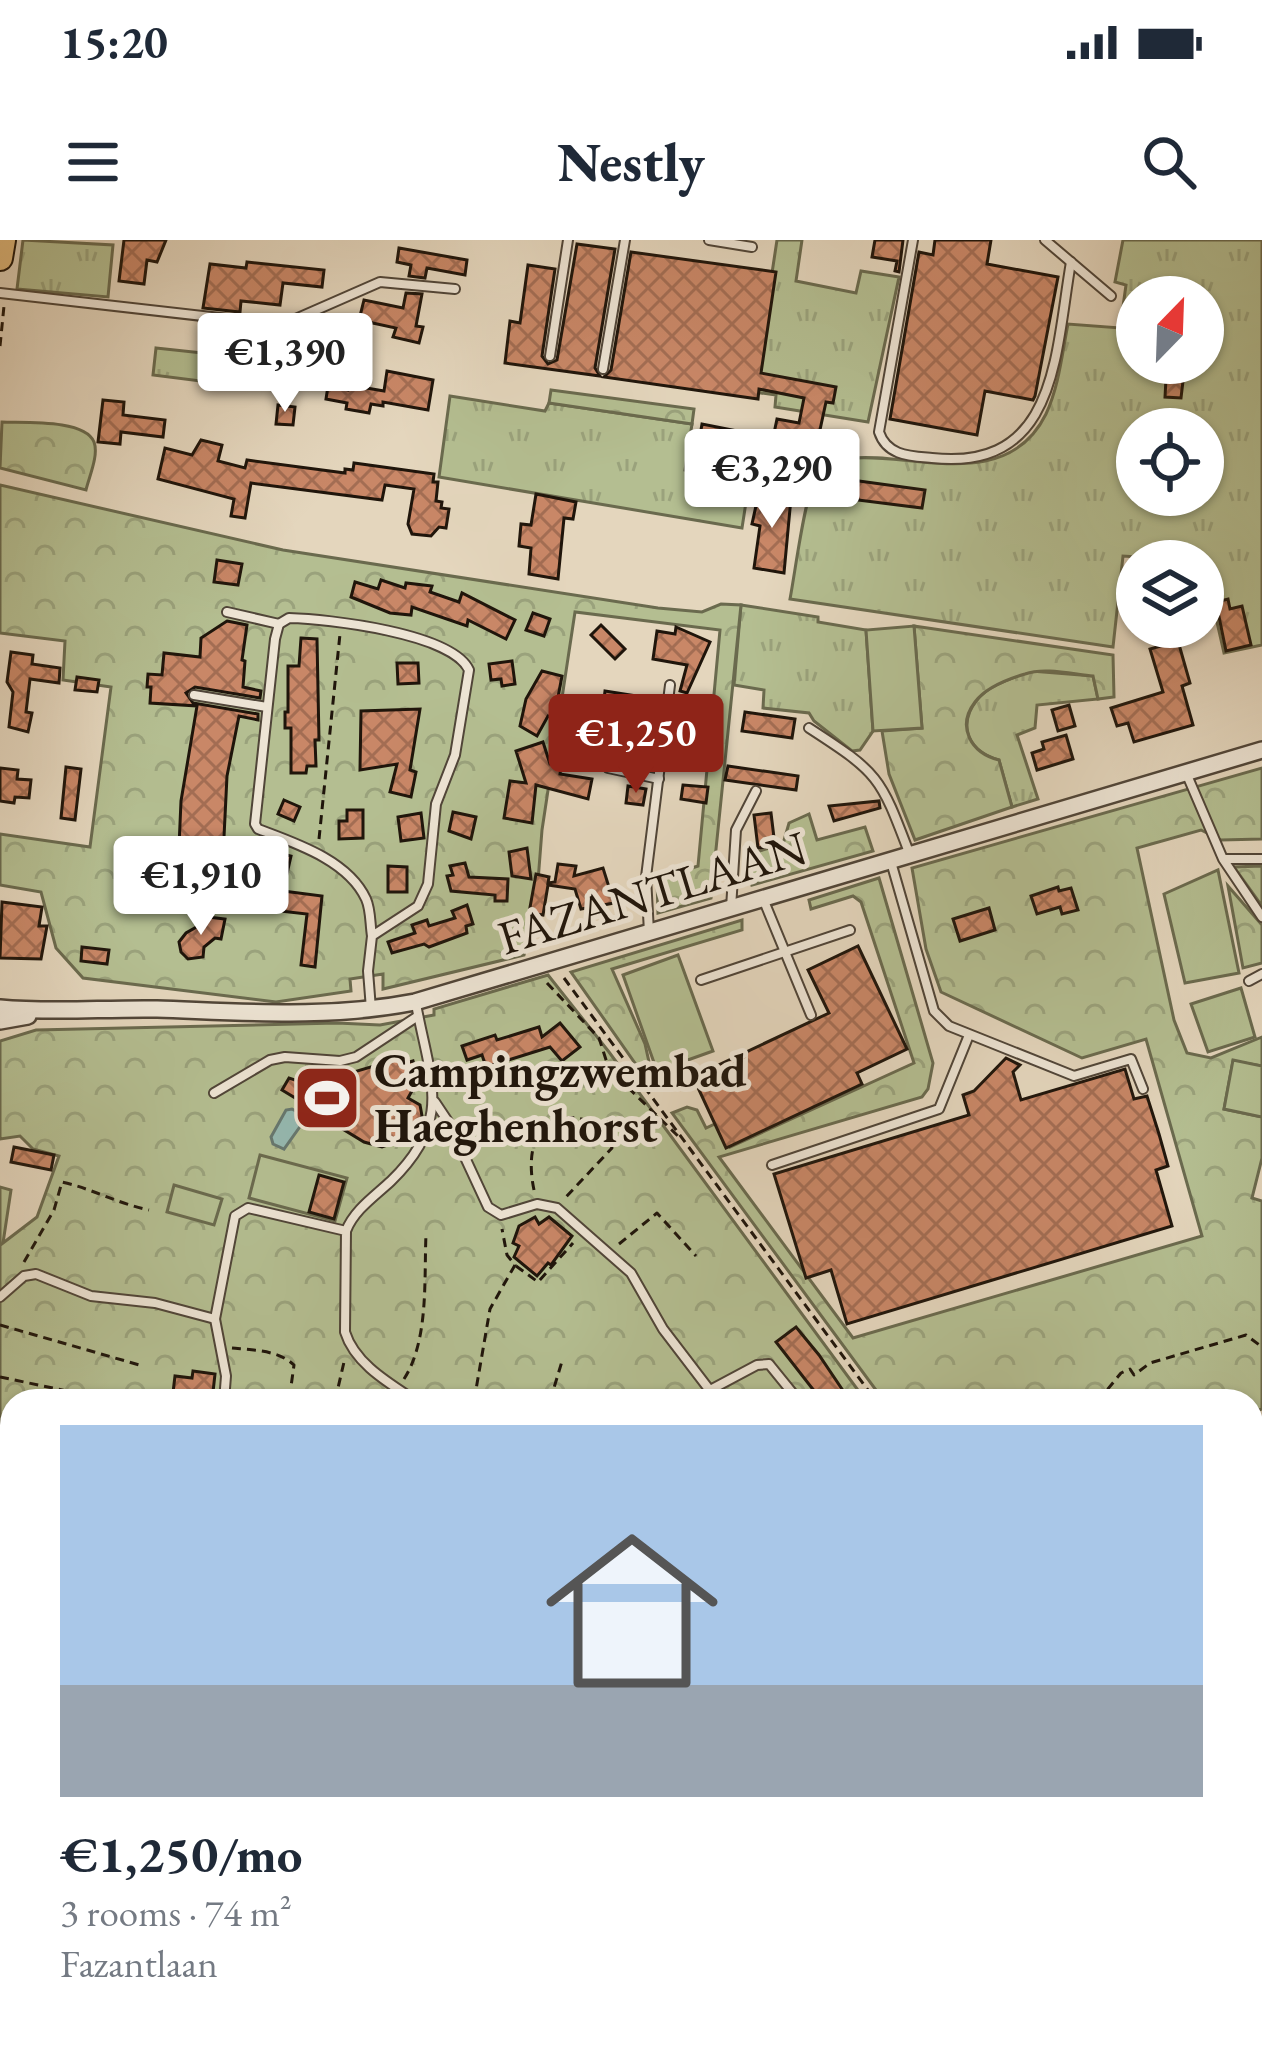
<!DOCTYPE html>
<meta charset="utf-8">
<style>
:root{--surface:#fff;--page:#f6f6f7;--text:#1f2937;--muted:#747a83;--line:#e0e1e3;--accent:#8f2418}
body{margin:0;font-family:"EB Garamond",serif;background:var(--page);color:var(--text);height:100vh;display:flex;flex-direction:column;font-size:45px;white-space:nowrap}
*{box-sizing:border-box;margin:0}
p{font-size:39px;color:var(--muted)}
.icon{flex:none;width:66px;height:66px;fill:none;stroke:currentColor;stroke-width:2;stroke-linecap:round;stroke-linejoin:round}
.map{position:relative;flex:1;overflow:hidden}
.side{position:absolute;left:0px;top:1149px;width:1263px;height:660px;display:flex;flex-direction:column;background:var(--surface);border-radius:36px 36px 0 0;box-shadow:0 3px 9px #0004}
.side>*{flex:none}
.needle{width:78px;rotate:23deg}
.fabs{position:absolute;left:1116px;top:36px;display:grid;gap:24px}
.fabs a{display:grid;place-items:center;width:108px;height:108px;border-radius:50%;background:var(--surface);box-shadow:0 3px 9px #0004;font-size:60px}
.price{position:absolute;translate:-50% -102px;padding:0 27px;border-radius:12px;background:#fff;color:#222;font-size:39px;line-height:78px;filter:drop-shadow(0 3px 6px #0008)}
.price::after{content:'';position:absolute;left:50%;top:72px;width:36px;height:27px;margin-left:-18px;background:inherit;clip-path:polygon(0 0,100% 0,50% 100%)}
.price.on{background:var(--accent);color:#fff}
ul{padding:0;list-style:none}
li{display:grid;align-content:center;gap:24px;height:636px;padding:0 60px}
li+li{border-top:3px solid var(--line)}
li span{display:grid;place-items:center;height:372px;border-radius:0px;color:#555}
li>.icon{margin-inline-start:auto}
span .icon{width:216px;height:216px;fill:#fffc;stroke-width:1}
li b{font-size:51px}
.status{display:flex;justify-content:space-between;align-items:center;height:84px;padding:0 60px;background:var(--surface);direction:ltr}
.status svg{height:33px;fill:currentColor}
header{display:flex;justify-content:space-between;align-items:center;height:156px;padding:0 60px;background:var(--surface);font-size:54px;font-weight:800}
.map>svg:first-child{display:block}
.grass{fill:url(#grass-tufts);stroke:#6a6a4e;stroke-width:3;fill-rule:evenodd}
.forest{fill:url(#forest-crowns);stroke:#6a6a4e;stroke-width:3}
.pitch{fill:#b4be91;stroke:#6a6a4e;stroke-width:3}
.water{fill:#95b9b1;stroke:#66776f;stroke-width:3}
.building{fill:url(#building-cross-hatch);stroke:#1f150b;stroke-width:3}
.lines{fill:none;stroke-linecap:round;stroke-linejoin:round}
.service-casing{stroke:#504538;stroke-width:12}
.minor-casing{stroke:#504538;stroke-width:20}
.primary-casing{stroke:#1f150b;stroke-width:28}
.path{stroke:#1f150b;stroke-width:3;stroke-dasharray:9 6;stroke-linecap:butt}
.service{stroke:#ede4d4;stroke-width:8}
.minor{stroke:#ede4d4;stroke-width:15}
.primary{stroke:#e2bb7e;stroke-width:24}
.labels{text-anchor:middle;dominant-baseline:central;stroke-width:10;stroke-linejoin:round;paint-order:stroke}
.street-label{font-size:48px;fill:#1f150b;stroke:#ede4d4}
.poi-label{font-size:48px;font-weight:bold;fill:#1f150b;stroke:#ede4d4;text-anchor:start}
</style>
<div class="status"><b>15:20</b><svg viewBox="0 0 49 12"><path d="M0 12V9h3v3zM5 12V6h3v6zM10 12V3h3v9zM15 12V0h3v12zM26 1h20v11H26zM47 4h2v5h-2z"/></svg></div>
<header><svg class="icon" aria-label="menu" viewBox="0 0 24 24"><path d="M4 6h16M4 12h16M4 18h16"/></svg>Nestly<svg class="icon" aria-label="search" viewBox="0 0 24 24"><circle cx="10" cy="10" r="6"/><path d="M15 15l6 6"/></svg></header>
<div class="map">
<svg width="1262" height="1809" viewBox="0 0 1262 1809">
<defs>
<pattern id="grass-tufts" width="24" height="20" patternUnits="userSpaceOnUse" patternTransform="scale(3)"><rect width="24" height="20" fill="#b4be91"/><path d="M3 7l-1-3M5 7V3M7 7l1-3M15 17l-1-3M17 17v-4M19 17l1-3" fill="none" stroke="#9aa27c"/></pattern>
<pattern id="forest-crowns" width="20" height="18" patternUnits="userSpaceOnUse" patternTransform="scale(3)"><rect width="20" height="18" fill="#b4be91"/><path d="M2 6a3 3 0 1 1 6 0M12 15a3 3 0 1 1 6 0" fill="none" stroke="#9aa27c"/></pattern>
<pattern id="building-cross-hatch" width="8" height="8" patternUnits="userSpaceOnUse" patternTransform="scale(3)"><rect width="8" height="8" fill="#c98767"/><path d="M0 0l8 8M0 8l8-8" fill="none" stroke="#a36d53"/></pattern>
</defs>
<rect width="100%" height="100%" fill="#e4d6bd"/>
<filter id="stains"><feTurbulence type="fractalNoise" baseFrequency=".00167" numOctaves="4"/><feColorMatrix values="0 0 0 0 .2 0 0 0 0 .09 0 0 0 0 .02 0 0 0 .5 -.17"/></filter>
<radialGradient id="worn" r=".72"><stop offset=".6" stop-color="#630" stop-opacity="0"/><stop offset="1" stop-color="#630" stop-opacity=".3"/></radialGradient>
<g class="grass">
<path d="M23,0L113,5L108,57L17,49Z"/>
<path d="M777,0H802L796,41L856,53L861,31L899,37L868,182L775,167L776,155L754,152Z"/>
<path d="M1123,0H1262V405L1224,413L1203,321L1123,316L1113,407L790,359C795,333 804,262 814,241C847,176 995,278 1046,174C1059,146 1062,114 1068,84L1120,88L1126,45L1115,42ZM1137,57H1203V123H1137ZM1137,189H1203V255H1137Z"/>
<path d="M156,108L267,120L263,149L153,135Z"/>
<path d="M450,156L545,171L549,163L692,184L685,230L749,243L742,288L439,237Z"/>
<path d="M741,365L818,377V382L866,390L873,491L860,510L852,511L814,481L809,473L763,468L764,450L734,445Z"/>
<path d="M1031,431L1093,436L1098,459L1037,465L1035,488L1017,495L1038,559L1012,567L999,520C963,511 956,476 985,452C998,442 1016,437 1031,431Z"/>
<path d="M0,1517H12V1707L0,1706Z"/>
</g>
<g class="forest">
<path d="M551,150L694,169L692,184L549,163Z"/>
<path d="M2,182C24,183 85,179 94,202C99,215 89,237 86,250L0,228Z"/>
<path d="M0,245L283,310L658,368L702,372L721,364L741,365L711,658L658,673L657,639L698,626L720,390L575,372L542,590L533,705L526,707L524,715L383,749V734L350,739L351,751L276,762L83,738L56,708L41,652L0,645V594L90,607L111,447L63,440L65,401L0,393Z"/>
<path d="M914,386L1113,415L1114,457L1098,459L1093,436C1072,434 1044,427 1025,434C1008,439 986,447 975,462C956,487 971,513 999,520L1012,567L915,600L889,534L882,491L922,488Z"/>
<path d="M1262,528V599L1221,600L1201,590L1137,608L1174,780L1187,813L1211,818L1262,797V826L1233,821L1224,869L1262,877V918L1252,958L1262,961V1169L1251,1173V1161H884L672,873L687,867L697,870L706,888L717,883L730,907L914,823L861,662L853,656L811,669L809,660L879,638L933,823L928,849L922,857L719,917L853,1098L1202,996L1146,799L1082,818L941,752L926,709L912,628Z"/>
<path d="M809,574L817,600L865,587L873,611L752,645L750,627L756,612L783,604L789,583Z"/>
<path d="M1262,626V666L1234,627Z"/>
<path d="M1228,646L1262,685V723L1243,728Z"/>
<path d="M742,680V690L612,729L645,804L653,840L649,843L571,732Z"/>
<path d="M548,735L609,812L866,1161H12V1236L0,1233V947L11,950L3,1003L37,977L59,916L33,909L20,896L0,899V801L36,790L337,783L380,785L434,775V769Z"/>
<path d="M1262,1191V1663L1251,1660V1195Z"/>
<path d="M0,1242L12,1244V1517H0Z"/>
<path d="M1251,1675L1262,1678V1809H490L448,1797H1251Z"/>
<path d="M0,1706L12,1707V1797H393L392,1809H0Z"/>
</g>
<g class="pitch">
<path d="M914,386L922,488L873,491L866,390Z"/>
<path d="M1218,630L1239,733L1185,743L1164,654Z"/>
<path d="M678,715L713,811L657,831L623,735Z"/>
<path d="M1241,748L1255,797L1208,812L1191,764Z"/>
<path d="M1233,820L1262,826V877L1224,869Z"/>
<path d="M260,915L347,938L335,981L249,958Z"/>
<path d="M174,945L222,959L214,985L167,972Z"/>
</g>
<path class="water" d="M292,869L303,875L304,881L284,909L273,904L271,897L286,870Z"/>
<g class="building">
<path d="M124,0H166L157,22L147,20L144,44L119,41Z"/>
<path d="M875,0H903L899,32L895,31L897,21L872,17Z"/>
<path d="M935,0H991L987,24L1058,37L1035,156L1033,160L985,151L977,195L890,179L919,12L933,15Z"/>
<path d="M577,4L615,9L595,128L600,136L505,123L510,81L520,83L528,25L555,29L542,116L548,124L557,120Z"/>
<path d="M399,8L467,20L465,35L427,28L425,38L409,36L411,25L397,22Z"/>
<path d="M631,12L776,32L761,133L836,147L833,163L826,162L818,199L799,197L792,231L744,222L743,228L696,219L702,184L773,198L777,179L799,183L804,158L759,149L758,159L604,137L611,130Z"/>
<path d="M247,22L324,30L322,47L283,43L280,65L241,61L240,72L203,68L210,24L246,28Z"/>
<path d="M406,53L422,54L416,86L423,87L419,103L393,97L396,88L359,80L364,60L403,68Z"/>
<path d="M290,89L312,92L310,105L288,103Z"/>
<path d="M387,131L433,140L428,170L383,162V166L371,164L369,173L346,169L347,163L326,159L328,146L348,150L349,145L384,151Z"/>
<path d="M1166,139L1183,141L1181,158L1165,157Z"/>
<path d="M103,160L124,162L123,175L165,180L163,197L121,192L120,204L98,202Z"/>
<path d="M278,165L295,167L293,185L276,184Z"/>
<path d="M201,200L222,205L218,221L245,228L247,220L345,233V229L353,230L354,223L434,234L433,242H438L436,261L442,262L441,268L449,269L446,288L439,287L431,296L412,294L408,284L414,249L385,245L382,260L251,243L245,278L231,276L234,259L158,239L165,208L192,215Z"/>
<path d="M837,238L925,250L922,268L834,257Z"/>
<path d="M759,252L791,258L784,333L754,328L760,286L752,284Z"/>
<path d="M536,254L576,262L573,279L564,278L558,339L529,334L531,308L519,306L521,284L531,285Z"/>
<path d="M217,320L242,324L238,345L214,342Z"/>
<path d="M381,340L405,348L406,343L432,346L430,352L459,362L462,353L515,380L506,399L468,380L467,386L412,367L411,375L390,373L351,357L355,342L378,349Z"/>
<path d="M1228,359L1230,369L1242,366L1251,405L1226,411L1216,362Z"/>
<path d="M533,373L550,379L544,396L526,390Z"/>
<path d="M227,381L247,385L242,420L245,421L243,447L261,451L260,458L195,447L186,453L193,463L258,474V480L239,476L227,536L224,597L241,601L235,628L215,624L212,636L174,624L179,607L181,561L197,466L150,463L151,447H147L148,434L162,435L164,413L200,417L201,398Z"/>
<path d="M601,385L625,409L615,419L591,395Z"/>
<path d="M676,387L710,402L687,453L680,451L687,425L653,419L657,391L675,394Z"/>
<path d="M301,398L317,399L319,500H315L316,526H307L306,533H291V488H285V472H288V426H299Z"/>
<path d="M1178,401L1190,443L1182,446L1193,485L1134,502L1128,483L1117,486L1111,468L1163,452L1150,409Z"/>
<path d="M11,412L33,415L32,424L60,428L59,443L30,439L26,472L32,473L28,492L9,487L13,452L7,442Z"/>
<path d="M512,421L515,444L502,446L501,439L491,440L489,424Z"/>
<path d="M397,423H418L419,443L398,444Z"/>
<path d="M542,431L562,436L554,478L548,476L537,496L520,486L526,459Z"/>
<path d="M77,437L99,440L97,452L75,450Z"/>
<path d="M605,451L643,457L642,465L648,466L644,496L653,500L646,516L612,501L596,527L598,510L578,498L585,486L600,494Z"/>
<path d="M1069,465L1075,486L1058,491L1052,470Z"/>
<path d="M420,469L410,530L416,532L411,557L390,552L397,524L360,530L361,471Z"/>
<path d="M745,472L795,479L792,498L742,491Z"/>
<path d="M1066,495L1073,519L1037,530L1032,513L1044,509L1042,502Z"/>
<path d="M543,502L550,524L561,526L560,534L592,539L588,559L536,545L532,583L504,578L510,541L526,543L516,511Z"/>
<path d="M728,526L798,536L796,550L725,540Z"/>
<path d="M66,527L81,529L75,580L61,578Z"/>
<path d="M0,528L18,530L17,539L31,540L29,558L15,557L14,563L0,561Z"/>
<path d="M683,545L708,547L706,563L681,559Z"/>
<path d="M628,546L646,549L643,565L626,563Z"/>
<path d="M284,560L300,567L294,581L278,574Z"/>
<path d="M879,561L880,568L834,581L829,566Z"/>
<path d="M347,570H363V598L339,599V581H347Z"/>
<path d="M453,572L476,577L471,599L449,591Z"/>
<path d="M421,573L424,598L401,601L398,577Z"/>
<path d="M771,573L775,606L758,608L754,575Z"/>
<path d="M527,608L531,639L512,636L509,612Z"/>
<path d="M274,612L291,616L283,651L322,656L315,727L301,725L307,674L253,668L255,648L265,649Z"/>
<path d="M465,623L469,637L508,639L507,661H495V655L451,651L447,636L453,635L450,626Z"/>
<path d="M558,624L576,626L574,636L603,628L614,663L581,669L575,649L548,645L543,675L529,673L536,634L549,637L548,643L555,642Z"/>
<path d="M388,626L407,627V652H388Z"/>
<path d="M1058,647L1059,651L1071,648L1078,670L1062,674L1060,667L1037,674L1031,656Z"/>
<path d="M2,662L42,667L39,686H47L41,719L0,718Z"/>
<path d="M467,665L473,684L466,686L467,693L429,707L424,704L392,713L388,702L415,693L412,685L427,680L429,686L455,678L452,671Z"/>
<path d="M989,668L995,690L960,701L953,679Z"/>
<path d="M208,677L225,679L221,699L215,698L204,707L203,717L188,719L181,712L179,702L186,693L207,681Z"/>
<path d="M858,706L907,809L857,833L862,844L726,908L693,837L829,773L808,730Z"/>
<path d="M82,707L109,710L107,724L81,721Z"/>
<path d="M560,783L580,807L562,821L550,807L486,827L482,815L467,820L462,806L495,795L497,800L539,787L542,797Z"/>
<path d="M401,818L403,824L413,821L418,840L408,858L420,865L422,876L419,886L402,891L396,902L382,907L364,902L331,882L315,887L306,856L297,859L282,850L289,838L310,845Z"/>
<path d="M1006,818L1020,825L1013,832L1021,860L1125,829L1134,859L1147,856L1159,894L1168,926L1156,930L1172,986L847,1084L831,1030L806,1038L774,934L969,875L963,855L974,851Z"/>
<path d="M14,907L54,915L51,930L11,922Z"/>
<path d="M319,935L344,942L334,979L309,972Z"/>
<path d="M535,977L539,984L549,977L572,996L551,1025L548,1023L537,1036L514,1017L519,1006L513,1003L519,986Z"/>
<path d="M796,1087L819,1115L850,1161H822L776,1102Z"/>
<path d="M193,1131L215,1134L212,1161H172L175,1136L192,1138Z"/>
</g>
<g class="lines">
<defs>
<g id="service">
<path d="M709,0L752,7"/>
<path d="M913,0L879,192C887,216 910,216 932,218C1058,232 1055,113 1071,22"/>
<path d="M1045,0L1111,56"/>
<path d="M0,53L264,83L291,81L380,42L455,49"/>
<path d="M550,116L568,0"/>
<path d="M603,129L625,0"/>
<path d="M227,372L279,384"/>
<path d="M194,455L267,467"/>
<path d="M809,488C880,534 880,536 910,615"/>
<path d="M608,528L659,539"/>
<path d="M1187,535L1223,619L1262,677"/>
<path d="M1224,619H1262"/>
<path d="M891,622L934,771L949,786L1074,836L1131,819L1143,849"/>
<path d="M764,661L811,775"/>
<path d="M731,668L736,590L756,551"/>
<path d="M649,692L646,637L670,445"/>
<path d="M701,740L850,690"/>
<path d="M1249,741L1262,734"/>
<path d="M371,769L368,731L372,696L418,666L428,644L436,564L455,515L469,430C452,393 328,379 289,378L279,384L275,399L255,584L258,589C295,603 348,620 366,659C371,670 370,684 372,696"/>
<path d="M214,853L270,820L285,817L340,821L356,817L418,776"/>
<path d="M435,862L449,883L488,967L501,975L537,964L557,968L631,1033L663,1089L718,1161"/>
<path d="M772,925L939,869L969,795"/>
<path d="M346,991C354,970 375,956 391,941C454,880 430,840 416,764"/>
<path d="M0,1057L24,1036L36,1034L91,1056L155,1063L215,1079"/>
<path d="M712,1149L757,1125L769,1124L799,1161"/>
<path d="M224,1161L226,1136L215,1079L235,976L248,968L346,991L345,1092C355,1124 389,1143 416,1161"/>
<path d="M0,1196L12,1203"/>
<path d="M1251,1286L1262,1292"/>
<path d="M1256,1446L1262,1425"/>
</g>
<g id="minor">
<path d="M0,768C52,773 104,768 157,769C245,772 328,779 415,762L1262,510"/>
<path d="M0,781L28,776"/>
</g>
<path id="primary" d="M0,18L3,0"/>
</defs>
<use href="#service" class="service-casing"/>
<use href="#minor" class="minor-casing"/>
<use href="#primary" class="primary-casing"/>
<g class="path">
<path d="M0,106L4,66"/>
<path d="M319,599L340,394"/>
<path d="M564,738L876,1161"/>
<path d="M547,743L599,798L609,829L679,897"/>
<path d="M534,950C522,893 550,858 606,889L612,908L566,957"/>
<path d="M619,1004L657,973L696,1016"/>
<path d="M24,1022L54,970L62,942C93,949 116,963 149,970"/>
<path d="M516,1026L538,1042L573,1003"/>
<path d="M0,1085L143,1126"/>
<path d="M232,1108C253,1110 278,1110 294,1125L289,1161"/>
<path d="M0,1137L115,1161"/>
<path d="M404,1139C429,1100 424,1039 426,994"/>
<path d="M335,1161L344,1122"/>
<path d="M474,1161L490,1069L515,1025L507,1015L502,989"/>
<path d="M550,1161L563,1118"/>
<path d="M1098,1161L1121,1133L1130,1129L1134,1135L1150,1123L1246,1095L1262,1107"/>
<path d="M1251,1190L1262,1186"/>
<path d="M1251,1386L1262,1384"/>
<path d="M1251,1644L1262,1648"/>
<path d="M1251,1665L1262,1668"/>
<path d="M1251,1781L1262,1733"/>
<path d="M480,1797L522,1809"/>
<path d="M980,1797V1809"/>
<path d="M205,1809L256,1797"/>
<path d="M388,1809L389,1797"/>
<path d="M781,1809L782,1797"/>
<path d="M1244,1809L1247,1797"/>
</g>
<use href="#service" class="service"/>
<use href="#minor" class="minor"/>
<use href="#primary" class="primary"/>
</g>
<defs>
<symbol id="stadium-square" viewBox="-11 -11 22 22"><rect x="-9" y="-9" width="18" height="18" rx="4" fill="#8f2418" stroke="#ede4d4"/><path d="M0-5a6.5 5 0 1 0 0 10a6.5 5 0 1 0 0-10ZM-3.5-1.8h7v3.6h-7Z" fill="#fff"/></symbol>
</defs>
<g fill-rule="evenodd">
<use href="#stadium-square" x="289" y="820" width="76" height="76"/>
</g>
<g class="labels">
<g class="street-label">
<text transform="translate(652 652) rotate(-17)">FAZANTLAAN</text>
</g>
<g class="poi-label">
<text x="374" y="830">Campingzwembad<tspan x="374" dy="55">Haeghenhorst</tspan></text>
</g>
</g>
<rect width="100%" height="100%" filter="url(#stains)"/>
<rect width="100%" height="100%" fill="url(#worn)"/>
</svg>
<div class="fabs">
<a><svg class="needle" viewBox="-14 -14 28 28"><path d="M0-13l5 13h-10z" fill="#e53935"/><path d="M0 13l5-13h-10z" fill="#747a83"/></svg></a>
<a><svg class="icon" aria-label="locate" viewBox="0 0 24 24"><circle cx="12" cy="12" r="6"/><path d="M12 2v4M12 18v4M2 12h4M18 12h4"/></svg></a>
<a><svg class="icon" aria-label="layers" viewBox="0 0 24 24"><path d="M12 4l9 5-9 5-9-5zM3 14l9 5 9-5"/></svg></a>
</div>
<b class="price" style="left:285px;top:175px">€1,390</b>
<b class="price" style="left:772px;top:291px">€3,290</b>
<b class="price on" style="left:636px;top:556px">€1,250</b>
<b class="price" style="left:201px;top:698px">€1,910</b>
<section class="side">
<ul>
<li><span style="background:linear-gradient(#a9c7e8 70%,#9aa5b1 0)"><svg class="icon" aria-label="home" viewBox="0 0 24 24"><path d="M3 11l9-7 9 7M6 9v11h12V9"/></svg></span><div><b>€1,250/mo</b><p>3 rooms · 74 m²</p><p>Fazantlaan</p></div></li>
</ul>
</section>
</div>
